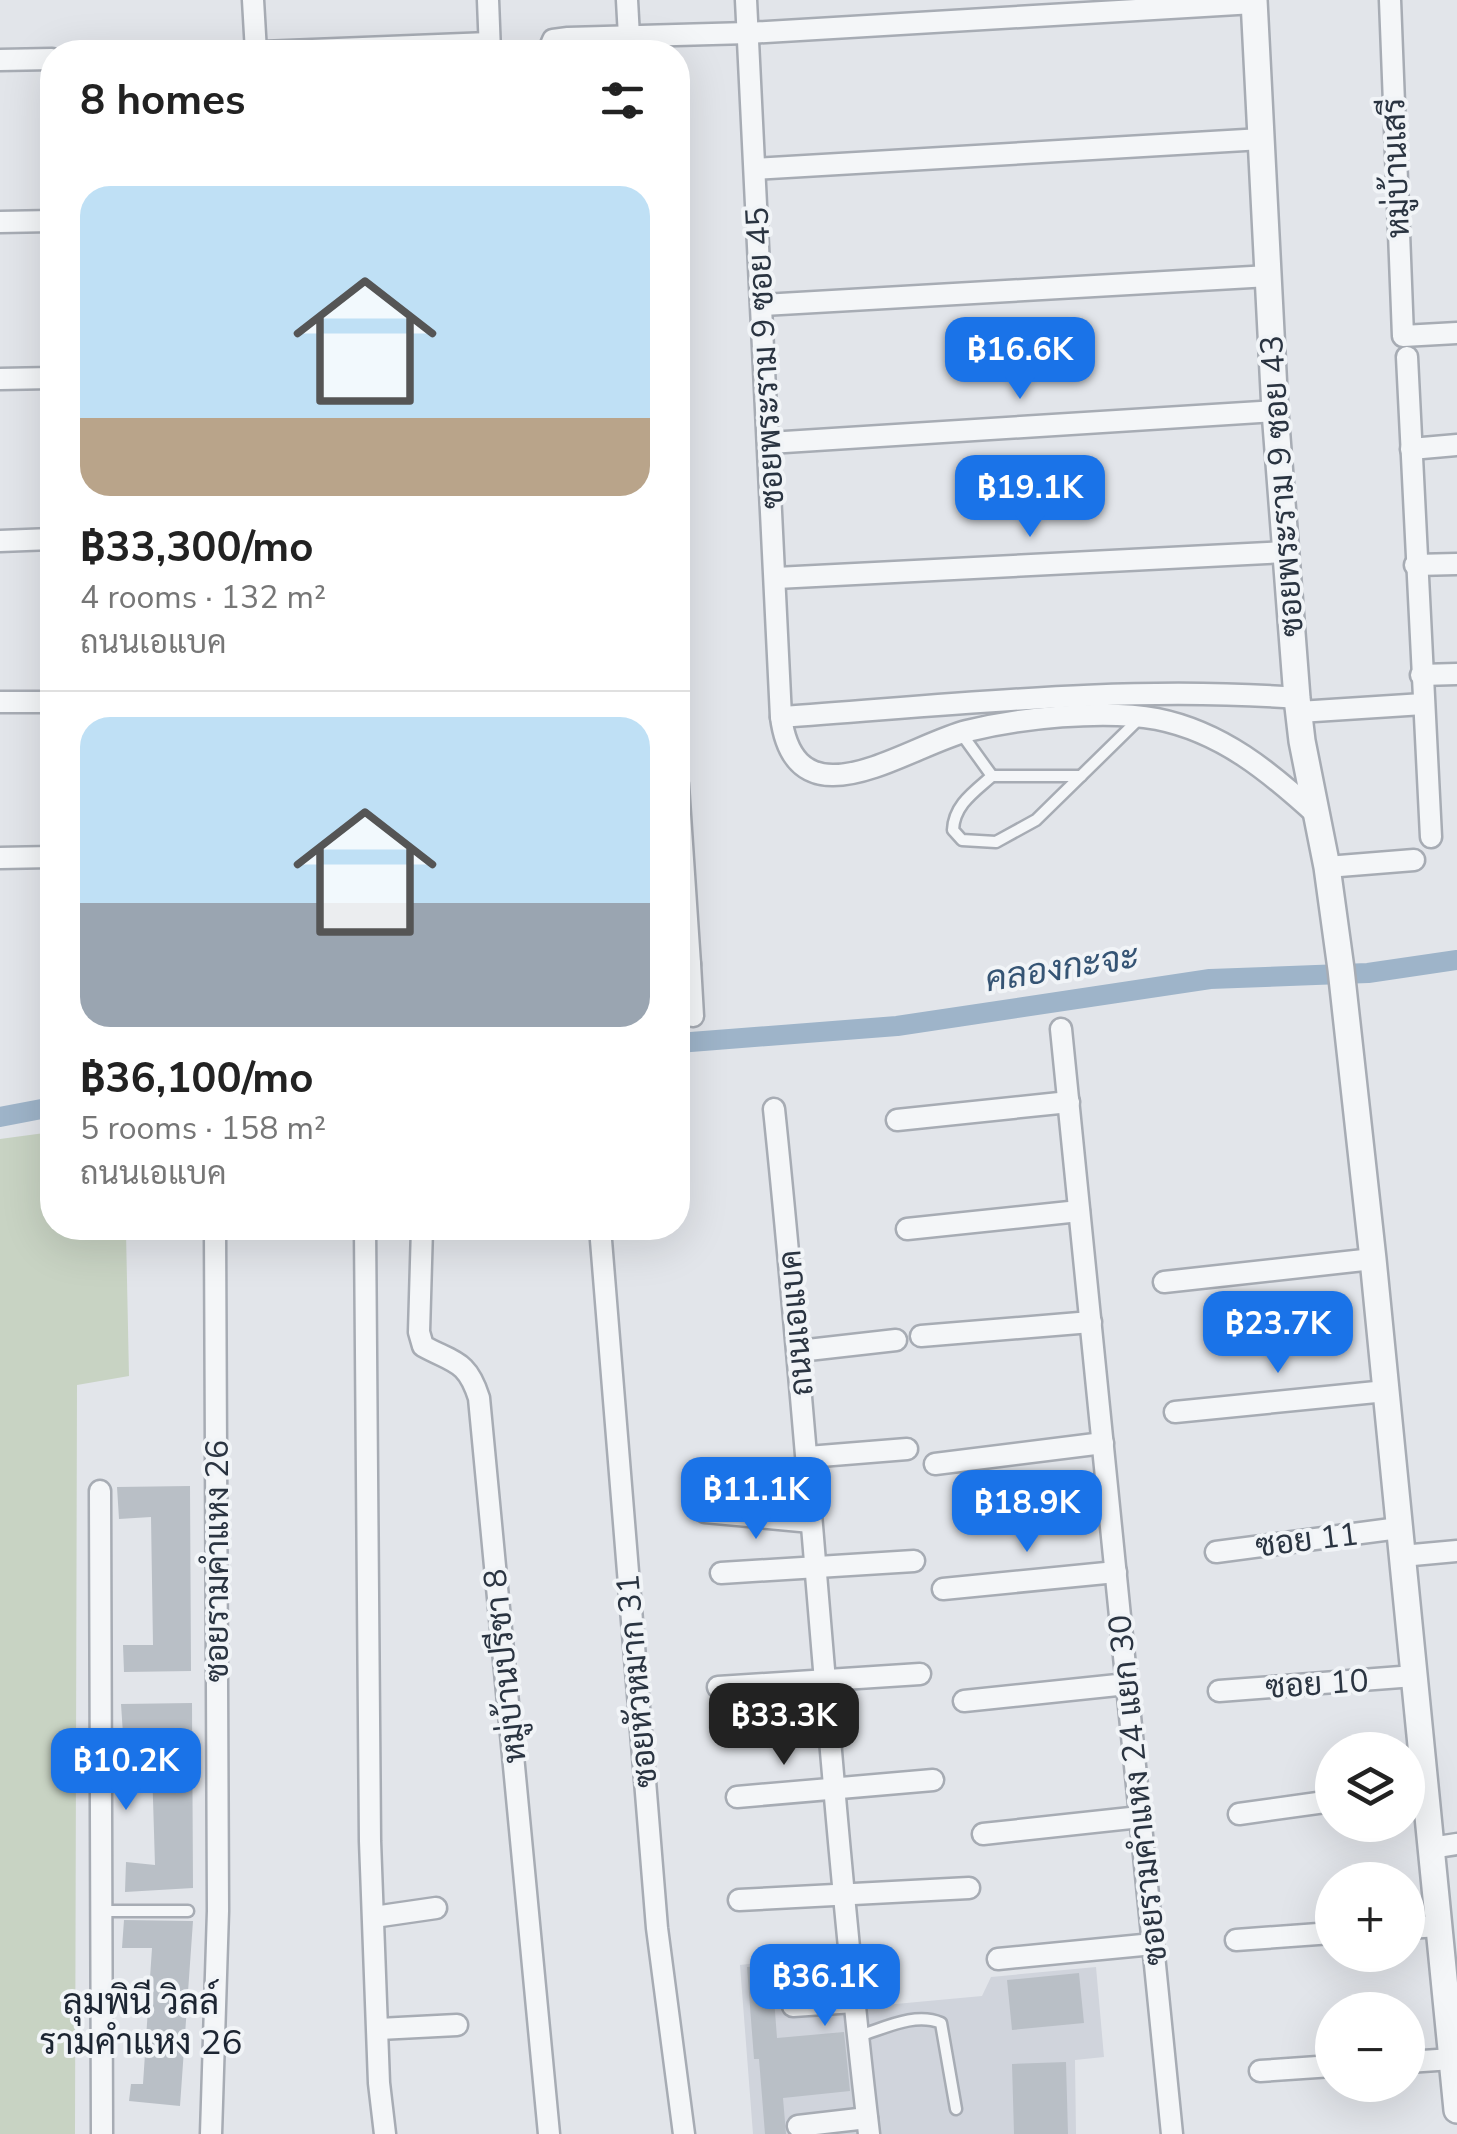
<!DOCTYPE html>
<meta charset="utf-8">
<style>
:root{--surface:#fff;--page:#f6f6f6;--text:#222;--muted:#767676;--line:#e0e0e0;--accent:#1a73e8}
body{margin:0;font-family:"Nunito Sans",Sarabun,sans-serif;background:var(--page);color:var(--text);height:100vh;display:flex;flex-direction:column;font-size:38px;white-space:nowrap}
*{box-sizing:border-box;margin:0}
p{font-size:32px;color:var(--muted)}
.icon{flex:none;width:55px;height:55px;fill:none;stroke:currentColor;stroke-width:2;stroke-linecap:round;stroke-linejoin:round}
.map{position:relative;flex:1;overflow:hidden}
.drawer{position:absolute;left:40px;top:40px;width:650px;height:1200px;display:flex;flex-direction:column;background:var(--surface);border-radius:40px;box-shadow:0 10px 40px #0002}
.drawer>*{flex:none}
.buttons{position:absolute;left:1315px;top:1732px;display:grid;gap:20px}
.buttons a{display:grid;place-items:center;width:110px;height:110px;border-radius:50%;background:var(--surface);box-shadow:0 10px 40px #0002;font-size:50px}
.price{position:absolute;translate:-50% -85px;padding:0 22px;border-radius:20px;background:var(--accent);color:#fff;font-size:32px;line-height:65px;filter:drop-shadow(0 2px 5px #0008)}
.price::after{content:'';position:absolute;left:50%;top:60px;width:30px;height:22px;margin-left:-15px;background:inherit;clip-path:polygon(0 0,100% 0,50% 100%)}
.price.selected{background:#222;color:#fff}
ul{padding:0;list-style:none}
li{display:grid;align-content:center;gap:20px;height:530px;padding:0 40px}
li+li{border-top:2px solid var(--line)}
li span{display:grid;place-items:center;height:310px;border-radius:30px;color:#555}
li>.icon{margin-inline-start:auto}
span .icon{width:180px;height:180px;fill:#fffc;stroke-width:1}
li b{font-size:42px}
h2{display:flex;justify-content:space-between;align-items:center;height:120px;padding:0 40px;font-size:42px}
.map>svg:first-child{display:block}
.built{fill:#d0d4dc}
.green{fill:#c8d3c3}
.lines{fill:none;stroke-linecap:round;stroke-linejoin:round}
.canal{stroke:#9eb4c9;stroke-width:20}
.building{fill:#b9bfc6}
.service-casing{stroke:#a7acb4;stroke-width:15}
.minor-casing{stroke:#a7acb4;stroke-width:25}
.tertiary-casing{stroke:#a7acb4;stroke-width:30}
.service{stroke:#f4f6f8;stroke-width:10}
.minor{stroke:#f4f6f8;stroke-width:20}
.tertiary{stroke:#f4f6f8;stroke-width:25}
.labels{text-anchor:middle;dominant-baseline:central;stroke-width:8;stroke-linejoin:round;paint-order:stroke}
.street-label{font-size:32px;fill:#2a3441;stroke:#f1f4f7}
.water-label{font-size:35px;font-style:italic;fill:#355474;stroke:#f1f4f7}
.neighbourhood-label{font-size:35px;fill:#1c2532;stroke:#f1f4f7}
</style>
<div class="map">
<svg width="1457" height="2134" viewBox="0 0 1457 2134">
<rect width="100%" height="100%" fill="#e2e5ea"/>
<path class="built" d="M840,1952L863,2007L982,1996L991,1977L1096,1967L1104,2057L1075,2060L1076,2134H753L740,1965Z"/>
<path class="green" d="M52,1132V1228H121L126,1232L129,1376L77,1385L75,2134H0V1139Z"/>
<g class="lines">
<g class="canal">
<path d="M678,1043L897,1026L1210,979L1368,973L1457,960"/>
<path d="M0,1117L52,1107"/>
</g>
</g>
<g class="building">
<path d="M190,1486L191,1671L124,1672L123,1645H153L151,1517L119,1519L117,1487Z"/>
<path d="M192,1703L193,1888L125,1892L126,1862L155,1865L151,1734H123L121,1704Z"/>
<path d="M124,1920L193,1921L180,2106L129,2101L131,2084H143L152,1948H122Z"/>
<path d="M836,1958L838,1978L773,1985L777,2038L844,2032L850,2091L783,2098L786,2134H765L759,2059H754L747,1967Z"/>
<path d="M1079,1973L1084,2023L1012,2030L1007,1980Z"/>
<path d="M1066,2062L1068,2134H1014L1012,2064Z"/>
</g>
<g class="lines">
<defs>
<g id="service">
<path d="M961,733L992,776C974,792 954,805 953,830L962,840L996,842L1036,820L1139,719"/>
<path d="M992,776H1081"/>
<path d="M101,1911H188"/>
<path d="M859,2036C885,2028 915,2012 941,2023L956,2109"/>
</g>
<g id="minor">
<path d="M253,0L256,52"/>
<path d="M488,0L490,52"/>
<path d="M627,0L629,37"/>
<path d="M746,0L781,717C796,830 907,746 967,731C1020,718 1103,709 1157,719C1222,732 1270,772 1318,816"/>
<path d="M1390,0L1403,336L1457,333"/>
<path d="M262,52L489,43"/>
<path d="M548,52L553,40L568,38L748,33L1254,3"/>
<path d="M0,60L52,59"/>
<path d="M755,169L1262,139"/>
<path d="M0,222L52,221"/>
<path d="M763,305L1269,276"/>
<path d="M1407,357L1431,837"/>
<path d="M0,379L52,378"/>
<path d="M769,443L1275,411"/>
<path d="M1411,449L1457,445"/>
<path d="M0,541L52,539"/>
<path d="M1415,565L1457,564"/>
<path d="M776,578L1286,552"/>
<path d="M1421,675L1457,674"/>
<path d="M0,702H52"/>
<path d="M1299,712L1423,704"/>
<path d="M781,717C953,705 1126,685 1297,698"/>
<path d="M678,785L690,964L678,966"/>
<path d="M0,858L52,857"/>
<path d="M1327,867L1414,860"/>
<path d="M690,964L693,1016"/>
<path d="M1061,1029L1172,2134"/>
<path d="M774,1109C810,1451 829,1793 869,2134"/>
<path d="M897,1120L1069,1102"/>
<path d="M365,1228L370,1841L379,2083L385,2134"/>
<path d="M422,1228L419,1332L423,1346C454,1363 467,1360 479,1398L549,2134"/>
<path d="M600,1228L657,1928L684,2134"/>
<path d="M907,1229L1079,1211"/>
<path d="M1164,1282L1373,1259"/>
<path d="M921,1336L1091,1322"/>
<path d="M799,1351L896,1340"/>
<path d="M1175,1412L1386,1391"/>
<path d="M808,1457L907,1449"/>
<path d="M935,1464L1103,1443"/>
<path d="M100,1491L102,2134"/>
<path d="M705,1512L811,1522"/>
<path d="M1216,1552L1399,1528"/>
<path d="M1402,1556L1457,1551"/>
<path d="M721,1573L914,1561"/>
<path d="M943,1589L1116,1572"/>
<path d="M718,1687L920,1674"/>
<path d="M1219,1691L1414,1676"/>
<path d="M964,1701L1127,1684"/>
<path d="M737,1797L933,1780"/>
<path d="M1239,1814L1332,1801"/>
<path d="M983,1834L1140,1817"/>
<path d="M1431,1848L1457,1844"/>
<path d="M739,1900L969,1888"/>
<path d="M374,1917L436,1908"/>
<path d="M1408,1928L1439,1926"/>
<path d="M1236,1940L1332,1933"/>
<path d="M998,1959L1153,1944"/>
<path d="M793,2006L854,2002"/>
<path d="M379,2029L457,2025"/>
<path d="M1408,2062L1452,2059"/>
<path d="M1260,2071L1332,2066"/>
<path d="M798,2126L867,2118"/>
<path d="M211,2134L218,1911L215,1228"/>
</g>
<path id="tertiary" d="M1254,0L1275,411L1297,698L1302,741L1327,867L1341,969L1373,1259L1457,2110"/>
</defs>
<use href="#service" class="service-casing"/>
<use href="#minor" class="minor-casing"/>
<use href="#tertiary" class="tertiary-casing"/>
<use href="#service" class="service"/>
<use href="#minor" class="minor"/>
<use href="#tertiary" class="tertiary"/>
</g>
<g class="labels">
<g class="street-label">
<text transform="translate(1396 168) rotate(-92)">หมู่บ้านเสรี</text>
<text transform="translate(765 358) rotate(-93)">ซอยพระราม 9 ซอย 45</text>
<text transform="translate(1282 486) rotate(-94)">ซอยพระราม 9 ซอย 43</text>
<text transform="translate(796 1323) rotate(-95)">ถนนเอแบค</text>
<text transform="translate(1307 1540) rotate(-7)">ซอย 11</text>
<text transform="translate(217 1561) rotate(-90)">ซอยรามคำแหง 26</text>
<text transform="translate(505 1666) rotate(-96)">หมู่บ้านปรีชา 8</text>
<text transform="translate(637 1681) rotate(-95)">ซอยหัวหมาก 31</text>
<text transform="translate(1317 1684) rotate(-4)">ซอย 10</text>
<text transform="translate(1138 1790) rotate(-96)">ซอยรามคำแหง 24 แยก 30</text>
</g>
<g class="water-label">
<text transform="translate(1062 968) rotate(-9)">คลองกะจะ</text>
</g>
<g class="neighbourhood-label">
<text x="141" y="2002">ลุมพินี วิลล์<tspan x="141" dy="40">รามคำแหง 26</tspan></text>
</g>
</g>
</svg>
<div class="buttons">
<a><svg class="icon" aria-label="layers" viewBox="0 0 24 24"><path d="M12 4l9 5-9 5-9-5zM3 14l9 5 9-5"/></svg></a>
<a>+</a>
<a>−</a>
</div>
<b class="price" style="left:1020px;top:402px">฿16.6K</b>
<b class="price" style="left:1030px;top:540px">฿19.1K</b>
<b class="price" style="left:1278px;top:1376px">฿23.7K</b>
<b class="price" style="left:756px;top:1542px">฿11.1K</b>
<b class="price" style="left:1027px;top:1555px">฿18.9K</b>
<b class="price selected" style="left:784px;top:1768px">฿33.3K</b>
<b class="price" style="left:126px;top:1813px">฿10.2K</b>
<b class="price" style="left:825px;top:2029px">฿36.1K</b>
<section class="drawer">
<h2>8 homes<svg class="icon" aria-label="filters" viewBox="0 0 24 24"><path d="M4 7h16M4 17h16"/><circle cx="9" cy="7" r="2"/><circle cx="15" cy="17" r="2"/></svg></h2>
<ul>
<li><span style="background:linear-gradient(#bfe0f5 75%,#b9a48a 0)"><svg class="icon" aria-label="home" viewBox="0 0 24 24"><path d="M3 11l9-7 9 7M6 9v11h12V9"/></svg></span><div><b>฿33,300/mo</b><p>4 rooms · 132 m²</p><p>ถนนเอแบค</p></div></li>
<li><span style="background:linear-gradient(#bfe0f5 60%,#9aa5b1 0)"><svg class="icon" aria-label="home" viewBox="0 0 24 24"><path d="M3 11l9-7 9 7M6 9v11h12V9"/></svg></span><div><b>฿36,100/mo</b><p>5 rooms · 158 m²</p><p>ถนนเอแบค</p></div></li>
</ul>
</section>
</div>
